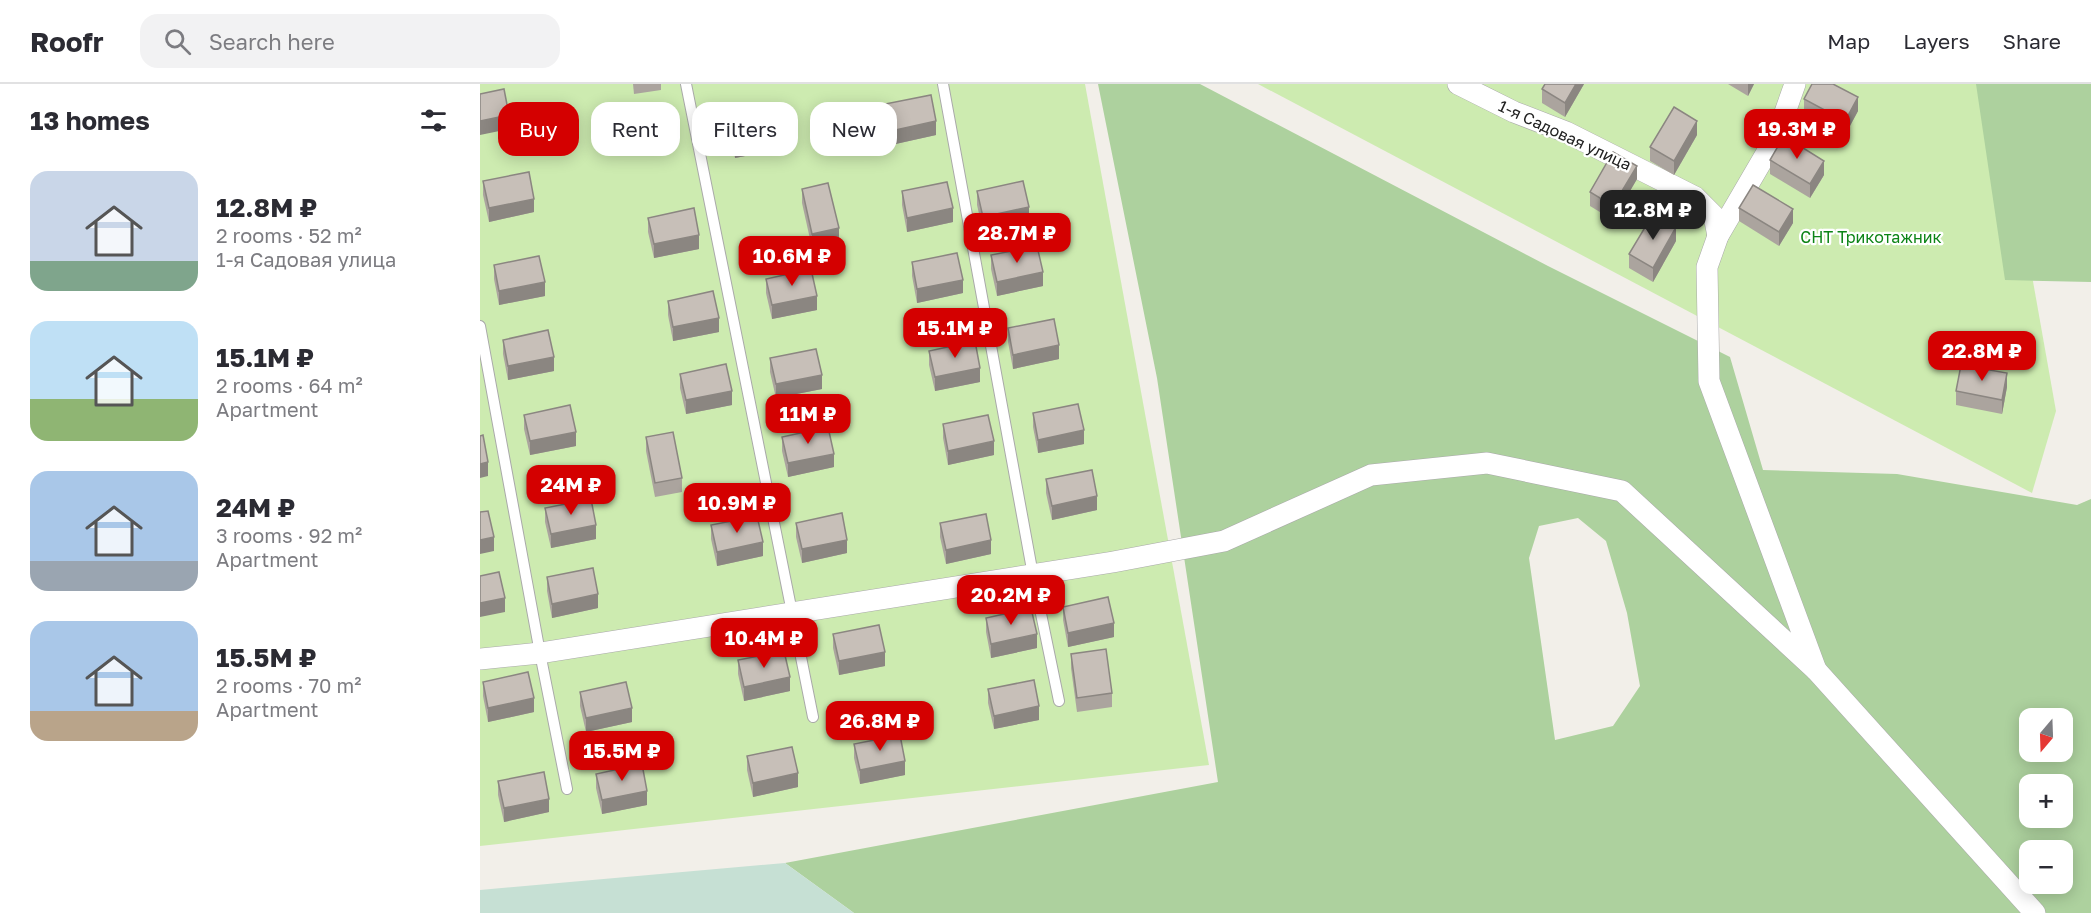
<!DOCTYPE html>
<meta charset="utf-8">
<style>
:root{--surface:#fff;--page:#f2f2f3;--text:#2b2b33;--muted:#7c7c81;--line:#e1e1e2;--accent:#d40000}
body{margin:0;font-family:"Golos Text",sans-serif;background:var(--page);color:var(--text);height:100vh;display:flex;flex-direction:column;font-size:22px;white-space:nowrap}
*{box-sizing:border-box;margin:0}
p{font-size:20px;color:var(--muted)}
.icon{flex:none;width:33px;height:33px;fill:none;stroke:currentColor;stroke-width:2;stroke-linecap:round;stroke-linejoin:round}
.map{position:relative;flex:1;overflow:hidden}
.details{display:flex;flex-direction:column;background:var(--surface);width:480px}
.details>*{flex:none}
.top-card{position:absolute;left:18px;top:18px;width:570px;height:54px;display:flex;gap:12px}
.needle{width:39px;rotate:199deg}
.tools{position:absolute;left:1539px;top:624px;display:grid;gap:12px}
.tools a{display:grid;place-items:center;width:54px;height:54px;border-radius:12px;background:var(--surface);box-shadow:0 3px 15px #0003;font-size:30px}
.price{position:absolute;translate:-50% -51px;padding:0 14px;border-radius:12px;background:var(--accent);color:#fff;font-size:20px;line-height:39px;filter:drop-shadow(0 2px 3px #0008)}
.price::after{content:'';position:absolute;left:50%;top:36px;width:18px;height:14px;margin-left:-9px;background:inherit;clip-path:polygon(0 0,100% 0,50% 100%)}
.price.active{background:#222;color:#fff}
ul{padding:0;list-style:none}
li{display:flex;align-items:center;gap:18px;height:150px;padding:0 30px}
li span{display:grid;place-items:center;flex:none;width:168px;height:120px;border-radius:18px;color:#555}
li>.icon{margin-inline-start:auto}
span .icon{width:72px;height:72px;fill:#fffc;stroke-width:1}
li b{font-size:26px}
h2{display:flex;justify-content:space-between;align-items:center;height:72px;padding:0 30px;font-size:26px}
.chip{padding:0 21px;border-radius:18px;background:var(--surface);box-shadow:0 3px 15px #0003;font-size:21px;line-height:54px}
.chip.active{background:var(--accent);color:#fff}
header{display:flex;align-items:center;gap:36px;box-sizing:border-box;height:84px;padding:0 30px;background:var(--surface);border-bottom:2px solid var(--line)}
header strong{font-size:28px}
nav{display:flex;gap:33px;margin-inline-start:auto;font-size:21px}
.search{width:420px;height:54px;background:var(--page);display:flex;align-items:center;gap:15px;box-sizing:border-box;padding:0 21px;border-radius:18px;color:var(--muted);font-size:22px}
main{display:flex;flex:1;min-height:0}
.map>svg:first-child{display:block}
.grass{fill:#cdebb0}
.forest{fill:#add19e;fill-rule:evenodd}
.wetland{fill:#c6e0d4}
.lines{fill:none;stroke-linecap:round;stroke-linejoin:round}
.lane-casing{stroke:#a9a9a9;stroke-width:12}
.street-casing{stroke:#a9a9a9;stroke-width:22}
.lane{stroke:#fff;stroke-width:10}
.street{stroke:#fff;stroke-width:21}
.wall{fill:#aba49e}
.shaded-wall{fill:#8b8681}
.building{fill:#c7bfb8;stroke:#8b8681;stroke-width:1.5}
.labels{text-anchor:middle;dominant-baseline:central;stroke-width:4.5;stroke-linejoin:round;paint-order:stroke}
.street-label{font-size:16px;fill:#222;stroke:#fff}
.park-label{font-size:16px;fill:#0c8416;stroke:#fff}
</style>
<header>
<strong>Roofr</strong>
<div class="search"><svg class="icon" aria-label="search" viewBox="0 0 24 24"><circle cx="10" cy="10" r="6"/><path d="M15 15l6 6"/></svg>Search here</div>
<nav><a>Map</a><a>Layers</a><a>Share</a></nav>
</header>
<main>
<section class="details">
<h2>13 homes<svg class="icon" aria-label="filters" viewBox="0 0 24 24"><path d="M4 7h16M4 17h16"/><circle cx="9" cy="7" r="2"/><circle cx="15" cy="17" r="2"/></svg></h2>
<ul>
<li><span style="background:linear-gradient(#c9d6e8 75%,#7fa58c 0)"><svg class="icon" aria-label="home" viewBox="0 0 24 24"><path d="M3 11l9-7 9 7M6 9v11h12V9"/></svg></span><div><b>12.8M ₽</b><p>2 rooms · 52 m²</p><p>1-я Садовая улица</p></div></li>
<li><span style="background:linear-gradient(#bfe0f5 65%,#8fb573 0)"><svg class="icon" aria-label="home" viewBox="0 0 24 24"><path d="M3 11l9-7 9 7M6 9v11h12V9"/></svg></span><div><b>15.1M ₽</b><p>2 rooms · 64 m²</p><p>Apartment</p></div></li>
<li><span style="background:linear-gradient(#a9c7e8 75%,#9aa5b1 0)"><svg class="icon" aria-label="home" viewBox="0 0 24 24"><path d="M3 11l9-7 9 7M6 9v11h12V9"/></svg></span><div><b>24M ₽</b><p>3 rooms · 92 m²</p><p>Apartment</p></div></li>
<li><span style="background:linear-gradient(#a9c7e8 75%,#b9a48a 0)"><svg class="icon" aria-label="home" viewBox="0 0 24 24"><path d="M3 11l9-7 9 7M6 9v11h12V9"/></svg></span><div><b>15.5M ₽</b><p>2 rooms · 70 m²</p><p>Apartment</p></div></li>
</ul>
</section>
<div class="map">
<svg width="1611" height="829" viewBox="0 0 1611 829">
<rect width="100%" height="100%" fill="#f2efe9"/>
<g class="grass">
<path d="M0,0H605L729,681L0,762Z"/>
<path d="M778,0H1518L1576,327L1552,409Z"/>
</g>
<g class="forest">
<path d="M618,0H720L1068,182L1250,273L1283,386L1417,390L1597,421L1611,415V829H374L305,779L738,698L677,294ZM1098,434L1126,457L1147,529L1160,602L1133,642L1075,656L1049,474L1059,442ZM1550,634H1582V668H1550ZM1550,700H1582V734H1550ZM1550,766H1582V800H1550Z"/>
<path d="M1496,0H1611V198L1525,196Z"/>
</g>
<path class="wetland" d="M305,779L374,829H0V806Z"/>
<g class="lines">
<defs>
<g id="lane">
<path d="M206,0L333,633"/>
<path d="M463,0L553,491L579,617"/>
<path d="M0,242L60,569L87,705"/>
</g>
<g id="street">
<path d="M978,0L1034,28L1086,48L1215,113L1234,132L1238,152"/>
<path d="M0,575L60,569L633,478L744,457L891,391L1007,379L1142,407L1336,586L1229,297L1227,183L1238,152L1297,51L1315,0"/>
<path d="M1336,586L1555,829"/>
</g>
</defs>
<use href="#lane" class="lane-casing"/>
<use href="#street" class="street-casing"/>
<use href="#lane" class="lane"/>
<use href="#street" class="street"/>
</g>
<g class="wall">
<path d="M153,0H181V6L154,10Z"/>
<path d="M1065,0H1104L1085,33L1062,19V5Z"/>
<path d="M1248,0H1274L1268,12Z"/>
<path d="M1324,15L1378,27L1365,51L1324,29Z"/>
<path d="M405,20L456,51L411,61L405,34Z"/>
<path d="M249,34L301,65L255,74L249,48Z"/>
<path d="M1217,51L1194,91L1170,77V63Z"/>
<path d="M1290,76L1344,91L1330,114L1290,90Z"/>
<path d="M1157,95L1133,136L1110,122V108Z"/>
<path d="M3,97L54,128L9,138L3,111Z"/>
<path d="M322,105L359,158L332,164L322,119Z"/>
<path d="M422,107L473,138L427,148L422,121Z"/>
<path d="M497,107L549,137L503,147L497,121Z"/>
<path d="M1259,124L1313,139L1299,162L1259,137Z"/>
<path d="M168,134L219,165L174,174L168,148Z"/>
<path d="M1196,157L1173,198L1149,184V170Z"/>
<path d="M511,171L563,202L517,212L511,185Z"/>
<path d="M432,178L483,209L437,219L432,192Z"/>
<path d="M14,181L65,212L19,221L14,195Z"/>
<path d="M286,195L337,226L292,235L286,209Z"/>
<path d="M188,217L239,248L193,257L188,231Z"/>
<path d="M528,244L579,275L533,285L528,258Z"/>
<path d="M23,256L74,287L28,296L23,270Z"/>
<path d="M449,267L500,298L455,307L449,281Z"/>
<path d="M290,274L342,305L296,314L290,288Z"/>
<path d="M200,290L252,321L206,330L200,304Z"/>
<path d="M1527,303L1522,330L1476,321V307Z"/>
<path d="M553,329L604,360L558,369L553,343Z"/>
<path d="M44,331L96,362L50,371L44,345Z"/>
<path d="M463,340L514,371L468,381L463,354Z"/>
<path d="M166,353L202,394V408L175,413L166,367Z"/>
<path d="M302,353L354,383L308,393L302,367Z"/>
<path d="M566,395L617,426L572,436L566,409Z"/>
<path d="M65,424L116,455L71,464L65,438Z"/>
<path d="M316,439L367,469L322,479L316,453Z"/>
<path d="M460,439L511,470L466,480L460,453Z"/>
<path d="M231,441L283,472L237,482L231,455Z"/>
<path d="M67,493L118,524L72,534L67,507Z"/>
<path d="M583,523L634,553L588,563L583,536Z"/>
<path d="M506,534L557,564L511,574L506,548Z"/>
<path d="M353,550L405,582L359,591L353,564Z"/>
<path d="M591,570L632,609V623L597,628L591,584Z"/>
<path d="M258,576L310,607L264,617L258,590Z"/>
<path d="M3,598L54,628L8,638L3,612Z"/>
<path d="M508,605L559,636L514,645L508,619Z"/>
<path d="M100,608L152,638L106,648L100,622Z"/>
<path d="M374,660L425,691L380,700L374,674Z"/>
<path d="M267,672L318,703L273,713L267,686Z"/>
<path d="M116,690L167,721L122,730L116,704Z"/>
<path d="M18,697L69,728L24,738L18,711Z"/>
</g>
<g class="shaded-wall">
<path d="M1096,0H1104L1085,33V19Z"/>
<path d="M1268,0H1274L1268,12Z"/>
<path d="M1378,13V27L1365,51V37Z"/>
<path d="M29,31V45L0,51V37Z"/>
<path d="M456,37V51L411,61V47Z"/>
<path d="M1217,37V51L1194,91V77Z"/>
<path d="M301,51V65L255,74V60Z"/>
<path d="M1344,77V91L1330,114V100Z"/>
<path d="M1157,82V95L1133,136V122Z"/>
<path d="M54,115V128L9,138V124Z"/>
<path d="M549,123V137L503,147V133Z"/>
<path d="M473,124V138L427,148V134Z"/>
<path d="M1313,125V139L1299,162V148Z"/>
<path d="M1196,143V157L1173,198V184Z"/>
<path d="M359,144V158L332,164V150Z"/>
<path d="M219,151V165L174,174V160Z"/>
<path d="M563,188V202L517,212V198Z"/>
<path d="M483,196V209L437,219V205Z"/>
<path d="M65,198V212L19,221V207Z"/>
<path d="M337,212V226L292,235V221Z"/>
<path d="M239,234V248L193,257V243Z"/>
<path d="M579,261V275L533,285V271Z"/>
<path d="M74,273V287L28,296V282Z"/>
<path d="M500,284V298L455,307V293Z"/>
<path d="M1527,289V303L1522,330V316Z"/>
<path d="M342,291V305L296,314V300Z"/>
<path d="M252,307V321L206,330V316Z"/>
<path d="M604,346V360L558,369V356Z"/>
<path d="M96,348V362L50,371V357Z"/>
<path d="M514,357V371L468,381V367Z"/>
<path d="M354,370V383L308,393V379Z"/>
<path d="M8,378V392L0,394V380Z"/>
<path d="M617,412V426L572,436V422Z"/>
<path d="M116,441V455L71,464V450Z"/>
<path d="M14,453V467L0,470V456Z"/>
<path d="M367,456V469L322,479V465Z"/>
<path d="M511,456V470L466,480V466Z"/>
<path d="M283,458V472L237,482V468Z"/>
<path d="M118,510V524L72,534V520Z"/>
<path d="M25,514V528L0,533V519Z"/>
<path d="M634,539V553L588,563V549Z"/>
<path d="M557,550V564L511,574V560Z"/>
<path d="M405,568V582L359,591V577Z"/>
<path d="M310,593V607L264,617V603Z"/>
<path d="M54,614V628L8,638V624Z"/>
<path d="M559,622V636L514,645V632Z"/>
<path d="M152,624V638L106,648V634Z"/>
<path d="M425,677V691L380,700V686Z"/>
<path d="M318,689V703L273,713V699Z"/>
<path d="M167,707V721L122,730V716Z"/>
<path d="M69,715V728L24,738V724Z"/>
</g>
<g class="building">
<path d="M1065,0H1096L1085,19L1062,5Z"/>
<path d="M1332,0H1353L1378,13L1365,37L1324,15Z"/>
<path d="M24,5L29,31L0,37V10Z"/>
<path d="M451,11L456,37L411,47L405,20Z"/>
<path d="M1194,23L1217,37L1194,77L1170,63Z"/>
<path d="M295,24L301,51L255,60L249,34Z"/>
<path d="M1304,52L1344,77L1330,100L1290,76Z"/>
<path d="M1133,68L1157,82L1133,122L1110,108Z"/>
<path d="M49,88L54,115L9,124L3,97Z"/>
<path d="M543,97L549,123L503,133L497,107Z"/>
<path d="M467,98L473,124L427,134L422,107Z"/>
<path d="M348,99L359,144L332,150L322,105Z"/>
<path d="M1273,101L1313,125L1299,148L1259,124Z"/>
<path d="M214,124L219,151L174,160L168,134Z"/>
<path d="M1173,130L1196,143L1173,184L1149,170Z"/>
<path d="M557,162L563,188L517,198L511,171Z"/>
<path d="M477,169L483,196L437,205L432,178Z"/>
<path d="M59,172L65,198L19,207L14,181Z"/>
<path d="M331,185L337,212L292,221L286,195Z"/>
<path d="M233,207L239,234L193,243L188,217Z"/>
<path d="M574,235L579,261L533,271L528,244Z"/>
<path d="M68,246L74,273L28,282L23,256Z"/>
<path d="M495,257L500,284L455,293L449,267Z"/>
<path d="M336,265L342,291L296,300L290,274Z"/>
<path d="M246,280L252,307L206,316L200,290Z"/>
<path d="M1481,281L1527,289L1522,316L1476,307Z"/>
<path d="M598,320L604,346L558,356L553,329Z"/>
<path d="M90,321L96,348L50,357L44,331Z"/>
<path d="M508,331L514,357L468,367L463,340Z"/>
<path d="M348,343L354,370L308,379L302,353Z"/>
<path d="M193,348L202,394L175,399L166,353Z"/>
<path d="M3,351L8,378L0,380V352Z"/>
<path d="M612,386L617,412L572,422L566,395Z"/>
<path d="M111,415L116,441L71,450L65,424Z"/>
<path d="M8,427L14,453L0,456V428Z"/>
<path d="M362,429L367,456L322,465L316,439Z"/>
<path d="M506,430L511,456L466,466L460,439Z"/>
<path d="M277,432L283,458L237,468L231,441Z"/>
<path d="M113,484L118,510L72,520L67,493Z"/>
<path d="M19,488L25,514L0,519V492Z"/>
<path d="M628,513L634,539L588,549L583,523Z"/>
<path d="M551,524L557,550L511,560L506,534Z"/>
<path d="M399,541L405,568L359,577L353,550Z"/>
<path d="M626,565L632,609L597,614L591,570Z"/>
<path d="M304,567L310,593L264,603L258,576Z"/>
<path d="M48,588L54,614L8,624L3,598Z"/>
<path d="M554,596L559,622L514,632L508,605Z"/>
<path d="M146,598L152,624L106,634L100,608Z"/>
<path d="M420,651L425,677L380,686L374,660Z"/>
<path d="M312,663L318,689L273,699L267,672Z"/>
<path d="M162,680L167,707L122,716L116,690Z"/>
<path d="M64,688L69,715L24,724L18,697Z"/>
</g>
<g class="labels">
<g class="street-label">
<text transform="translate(1085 51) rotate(25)">1-я Садовая улица</text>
</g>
<g class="park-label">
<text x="1391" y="153">СНТ Трикотажник</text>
</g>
</g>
</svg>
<div class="tools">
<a><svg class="needle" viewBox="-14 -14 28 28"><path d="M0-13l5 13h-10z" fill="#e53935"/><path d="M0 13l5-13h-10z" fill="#7c7c81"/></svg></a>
<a>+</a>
<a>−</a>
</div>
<b class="price" style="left:1317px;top:76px">19.3M ₽</b>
<b class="price active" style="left:1173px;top:157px">12.8M ₽</b>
<b class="price" style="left:537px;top:180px">28.7M ₽</b>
<b class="price" style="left:312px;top:203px">10.6M ₽</b>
<b class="price" style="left:475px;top:275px">15.1M ₽</b>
<b class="price" style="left:1502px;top:298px">22.8M ₽</b>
<b class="price" style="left:328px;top:361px">11M ₽</b>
<b class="price" style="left:91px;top:432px">24M ₽</b>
<b class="price" style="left:257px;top:450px">10.9M ₽</b>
<b class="price" style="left:531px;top:542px">20.2M ₽</b>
<b class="price" style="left:284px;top:585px">10.4M ₽</b>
<b class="price" style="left:400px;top:668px">26.8M ₽</b>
<b class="price" style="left:142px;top:698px">15.5M ₽</b>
<div class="top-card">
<a class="chip active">Buy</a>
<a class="chip">Rent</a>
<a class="chip">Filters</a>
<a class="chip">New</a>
</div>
</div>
</main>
